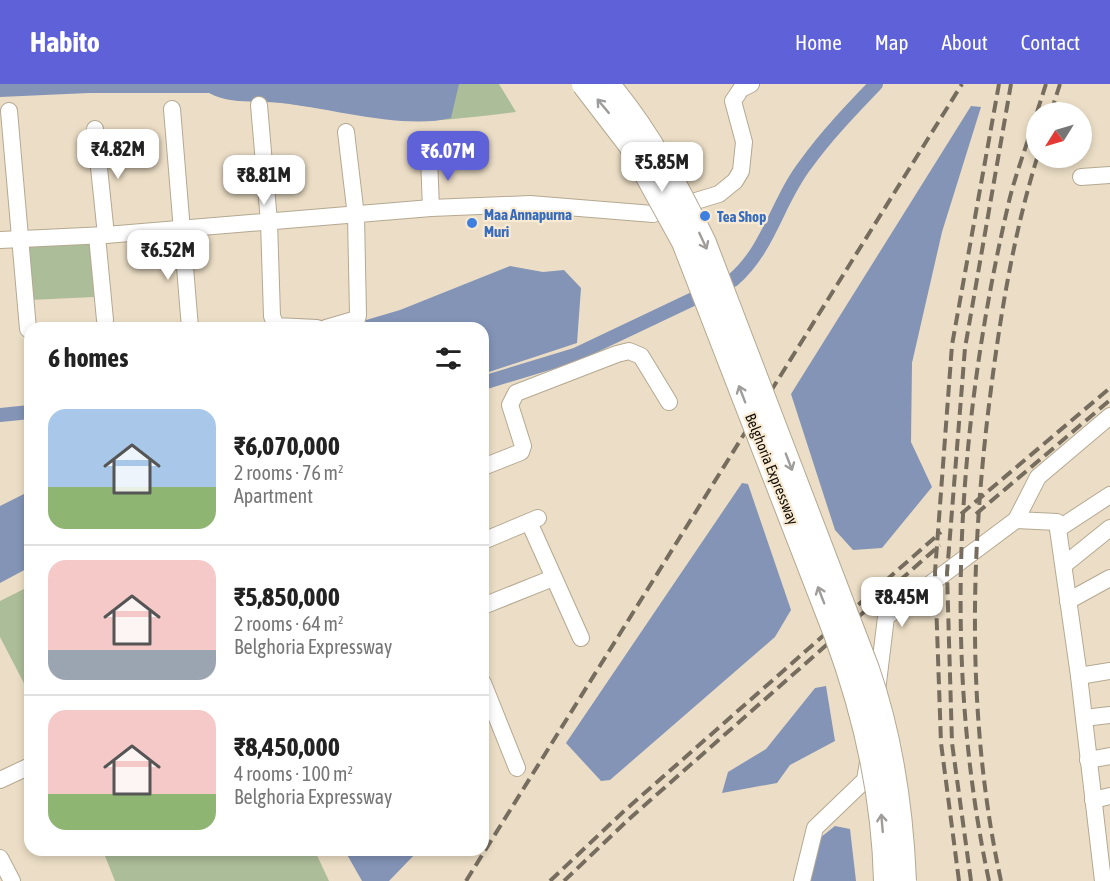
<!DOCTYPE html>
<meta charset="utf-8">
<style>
:root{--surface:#fff;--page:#f6f6f6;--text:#222;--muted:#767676;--line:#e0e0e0;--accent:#5f61d9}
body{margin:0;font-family:"Asap Condensed",sans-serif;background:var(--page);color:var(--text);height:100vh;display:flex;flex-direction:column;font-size:22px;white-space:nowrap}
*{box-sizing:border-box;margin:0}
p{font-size:20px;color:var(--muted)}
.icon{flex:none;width:33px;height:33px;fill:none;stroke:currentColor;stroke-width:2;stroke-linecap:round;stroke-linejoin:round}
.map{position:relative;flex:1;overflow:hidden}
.side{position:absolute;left:24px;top:238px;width:465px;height:534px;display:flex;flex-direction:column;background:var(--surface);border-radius:18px;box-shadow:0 3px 9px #0003}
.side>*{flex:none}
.needle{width:39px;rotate:233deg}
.tools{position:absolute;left:1026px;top:18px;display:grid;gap:12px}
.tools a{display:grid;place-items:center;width:66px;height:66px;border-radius:50%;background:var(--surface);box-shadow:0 3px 9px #0003;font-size:30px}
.price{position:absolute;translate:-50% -51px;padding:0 14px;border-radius:12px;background:#fff;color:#222;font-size:20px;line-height:39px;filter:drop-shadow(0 2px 3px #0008)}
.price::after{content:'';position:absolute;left:50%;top:36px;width:18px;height:14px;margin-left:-9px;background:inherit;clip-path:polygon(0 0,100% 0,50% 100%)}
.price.on{background:var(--accent);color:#fff}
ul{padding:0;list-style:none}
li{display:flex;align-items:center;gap:18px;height:150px;padding:0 24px}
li+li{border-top:2px solid var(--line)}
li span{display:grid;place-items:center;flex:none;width:168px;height:120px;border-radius:18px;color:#555}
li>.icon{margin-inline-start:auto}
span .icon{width:72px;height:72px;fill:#fffc;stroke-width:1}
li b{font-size:26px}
h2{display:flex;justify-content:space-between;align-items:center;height:72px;padding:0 24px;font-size:26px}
header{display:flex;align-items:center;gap:36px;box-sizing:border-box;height:84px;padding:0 30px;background:var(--accent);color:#fff}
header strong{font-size:28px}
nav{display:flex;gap:33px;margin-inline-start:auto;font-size:21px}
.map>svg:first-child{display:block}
.green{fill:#acbd99}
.water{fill:#8394b7}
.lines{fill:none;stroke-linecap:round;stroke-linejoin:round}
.canal{stroke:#8394b7;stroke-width:14}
.minor-casing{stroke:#b5a891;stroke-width:18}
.minor{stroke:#fff;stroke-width:16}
.rail{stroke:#766d5e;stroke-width:4;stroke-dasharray:12 6;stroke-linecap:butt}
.highway-bridge-casing{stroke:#b5a891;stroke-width:26;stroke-linecap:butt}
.highway-bridge{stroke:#fff;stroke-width:24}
.oneway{stroke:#9f9d9b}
.shop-dot{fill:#3f7fe0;stroke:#f9ebd3;stroke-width:2}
.labels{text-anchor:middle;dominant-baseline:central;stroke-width:4.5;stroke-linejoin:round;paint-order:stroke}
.shop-label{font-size:15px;font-weight:bold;fill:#366cbe;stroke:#f9ebd3;text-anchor:start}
.street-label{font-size:15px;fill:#100b04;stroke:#f9ebd3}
</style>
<header>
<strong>Habito</strong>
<nav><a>Home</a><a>Map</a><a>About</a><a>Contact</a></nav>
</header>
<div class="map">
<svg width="1110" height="797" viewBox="0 0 1110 797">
<rect width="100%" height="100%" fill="#ecdec6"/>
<g class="green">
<path d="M0,0H499L516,28C481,32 446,37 412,37L210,9L104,8Z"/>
<path d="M91,158L94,213L30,216L28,160Z"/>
<path d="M30,502V609H29L0,553V517Z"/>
<path d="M103,767H315L329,797H115Z"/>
</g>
<g class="water">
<path d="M0,0H459L451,34C405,46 329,24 281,19C256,16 232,21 209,9H89L0,13Z"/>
<path d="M971,22L981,23L942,148L912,279L911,358L932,403L882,464L853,466L835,446L791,310Z"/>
<path d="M510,182L543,188L564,186L581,204L577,259L483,290V244H339L400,226Z"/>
<path d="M742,399L748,400L791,526L775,553L610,696L601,697L566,659Z"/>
<path d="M30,407V483L0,499V422Z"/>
<path d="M826,602L835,657L790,681L777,699L722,709L728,688L766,665L815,604Z"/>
<path d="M835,742L850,745L856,797H806L811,761Z"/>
<path d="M345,767H418L389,797H362Z"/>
</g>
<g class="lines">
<g class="canal">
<path d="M483,299L575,271L733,196C770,164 777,117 806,80C826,52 852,25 876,0"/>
<path d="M0,331L30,328"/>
</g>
<defs>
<g id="minor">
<path d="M259,21L269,138L272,232L276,242L317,244"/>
<path d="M172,25L190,244"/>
<path d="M9,27L28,245"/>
<path d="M95,45L106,151"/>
<path d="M429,74L431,124"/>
<path d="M1081,93L1110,91"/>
<path d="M97,152L105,236"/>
<path d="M0,156L106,151L431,124L530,120L653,130L719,110L735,97L741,87L744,58L733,17L741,5L751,0"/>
<path d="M326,244L357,235L358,231L356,132L346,48"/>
<path d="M483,383L521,368L523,362L510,321L516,309L617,270L629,267L641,272L669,318"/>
<path d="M529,438L581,554"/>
<path d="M1058,445L1110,411"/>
<path d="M483,457L538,434"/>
<path d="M1064,481L1110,444"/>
<path d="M1068,517L1110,494"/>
<path d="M483,522L553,494"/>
<path d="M1079,592L1110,587"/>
<path d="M483,599L517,684"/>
<path d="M877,607L886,533L1016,436"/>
<path d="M1084,634L1110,631"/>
<path d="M1088,676L1110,672"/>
<path d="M0,696L30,682"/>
<path d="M1093,716L1110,712"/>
<path d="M0,774L12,797"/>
<path d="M802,797L815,744L865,696L868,678"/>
<path d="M1103,797L1079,592L1057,438L1016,436L1038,393L1110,332"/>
</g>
</defs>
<use href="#minor" class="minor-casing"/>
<use href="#minor" class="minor"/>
<g class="rail">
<path d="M1037,28L1046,0"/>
<path d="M1051,28L1060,0"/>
<path d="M961,430L1110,304"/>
<path d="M976,430L1110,316"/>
<path d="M466,797L962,0"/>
<path d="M550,797L623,728L941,448"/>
<path d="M564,797L629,735L940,461"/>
<path d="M959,797L941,659L935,488L952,261L999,0"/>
<path d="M971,797L952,659L947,489L965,264L1011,0"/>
<path d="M989,797C942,578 957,343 1007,126C1014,93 1027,62 1036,30"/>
<path d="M1001,797C966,636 970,467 991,305C1001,227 1014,149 1037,74"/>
</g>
<defs>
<g id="highway-bridge">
<path d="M584,0L630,60L684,158L836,550C866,631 884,711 886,797"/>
<path d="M607,0C647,47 677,103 704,159L867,585C891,654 901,724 904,797"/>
</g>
</defs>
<use href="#highway-bridge" class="highway-bridge-casing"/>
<use href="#highway-bridge" class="highway-bridge"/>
</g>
<defs><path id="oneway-shaft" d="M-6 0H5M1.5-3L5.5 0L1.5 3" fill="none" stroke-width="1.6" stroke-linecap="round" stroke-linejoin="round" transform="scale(1.5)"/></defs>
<g class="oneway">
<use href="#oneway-shaft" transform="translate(603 22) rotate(-130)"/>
<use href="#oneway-shaft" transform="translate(703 157) rotate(65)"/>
<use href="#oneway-shaft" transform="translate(742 310) rotate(-111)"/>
<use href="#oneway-shaft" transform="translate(789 378) rotate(69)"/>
<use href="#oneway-shaft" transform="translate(821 511) rotate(-111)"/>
<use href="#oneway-shaft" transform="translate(882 739) rotate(-95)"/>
</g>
<g class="shop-dot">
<circle cx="705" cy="132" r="6"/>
<circle cx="472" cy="139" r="6"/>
</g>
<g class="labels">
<g class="shop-label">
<text x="484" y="130">Maa Annapurna<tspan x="484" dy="17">Muri</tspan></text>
<text x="717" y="132">Tea Shop</text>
</g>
<g class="street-label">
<text transform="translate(772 385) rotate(68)">Belghoria Expressway</text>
</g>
</g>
</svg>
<div class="tools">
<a><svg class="needle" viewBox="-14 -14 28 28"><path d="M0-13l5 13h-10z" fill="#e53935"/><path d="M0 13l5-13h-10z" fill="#767676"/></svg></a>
</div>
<b class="price" style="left:118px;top:96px">₹4.82M</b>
<b class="price on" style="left:448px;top:98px">₹6.07M</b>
<b class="price" style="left:662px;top:109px">₹5.85M</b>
<b class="price" style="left:264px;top:122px">₹8.81M</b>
<b class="price" style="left:168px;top:197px">₹6.52M</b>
<b class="price" style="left:902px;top:544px">₹8.45M</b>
<section class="side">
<h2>6 homes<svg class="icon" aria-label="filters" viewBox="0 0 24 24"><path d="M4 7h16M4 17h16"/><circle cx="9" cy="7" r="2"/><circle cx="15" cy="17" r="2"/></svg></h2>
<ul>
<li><span style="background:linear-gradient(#a9c7e8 65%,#8fb573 0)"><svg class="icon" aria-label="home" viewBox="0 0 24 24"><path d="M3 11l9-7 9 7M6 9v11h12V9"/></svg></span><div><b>₹6,070,000</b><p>2 rooms · 76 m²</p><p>Apartment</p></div></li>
<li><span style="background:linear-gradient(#f6c9c9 75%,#9aa5b1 0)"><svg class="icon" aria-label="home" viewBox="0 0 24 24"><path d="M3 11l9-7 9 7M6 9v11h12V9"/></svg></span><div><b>₹5,850,000</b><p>2 rooms · 64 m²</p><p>Belghoria Expressway</p></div></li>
<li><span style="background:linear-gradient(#f6c9c9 70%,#8fb573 0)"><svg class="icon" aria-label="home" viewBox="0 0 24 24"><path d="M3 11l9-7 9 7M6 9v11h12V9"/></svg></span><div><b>₹8,450,000</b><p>4 rooms · 100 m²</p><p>Belghoria Expressway</p></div></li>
</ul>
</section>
</div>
